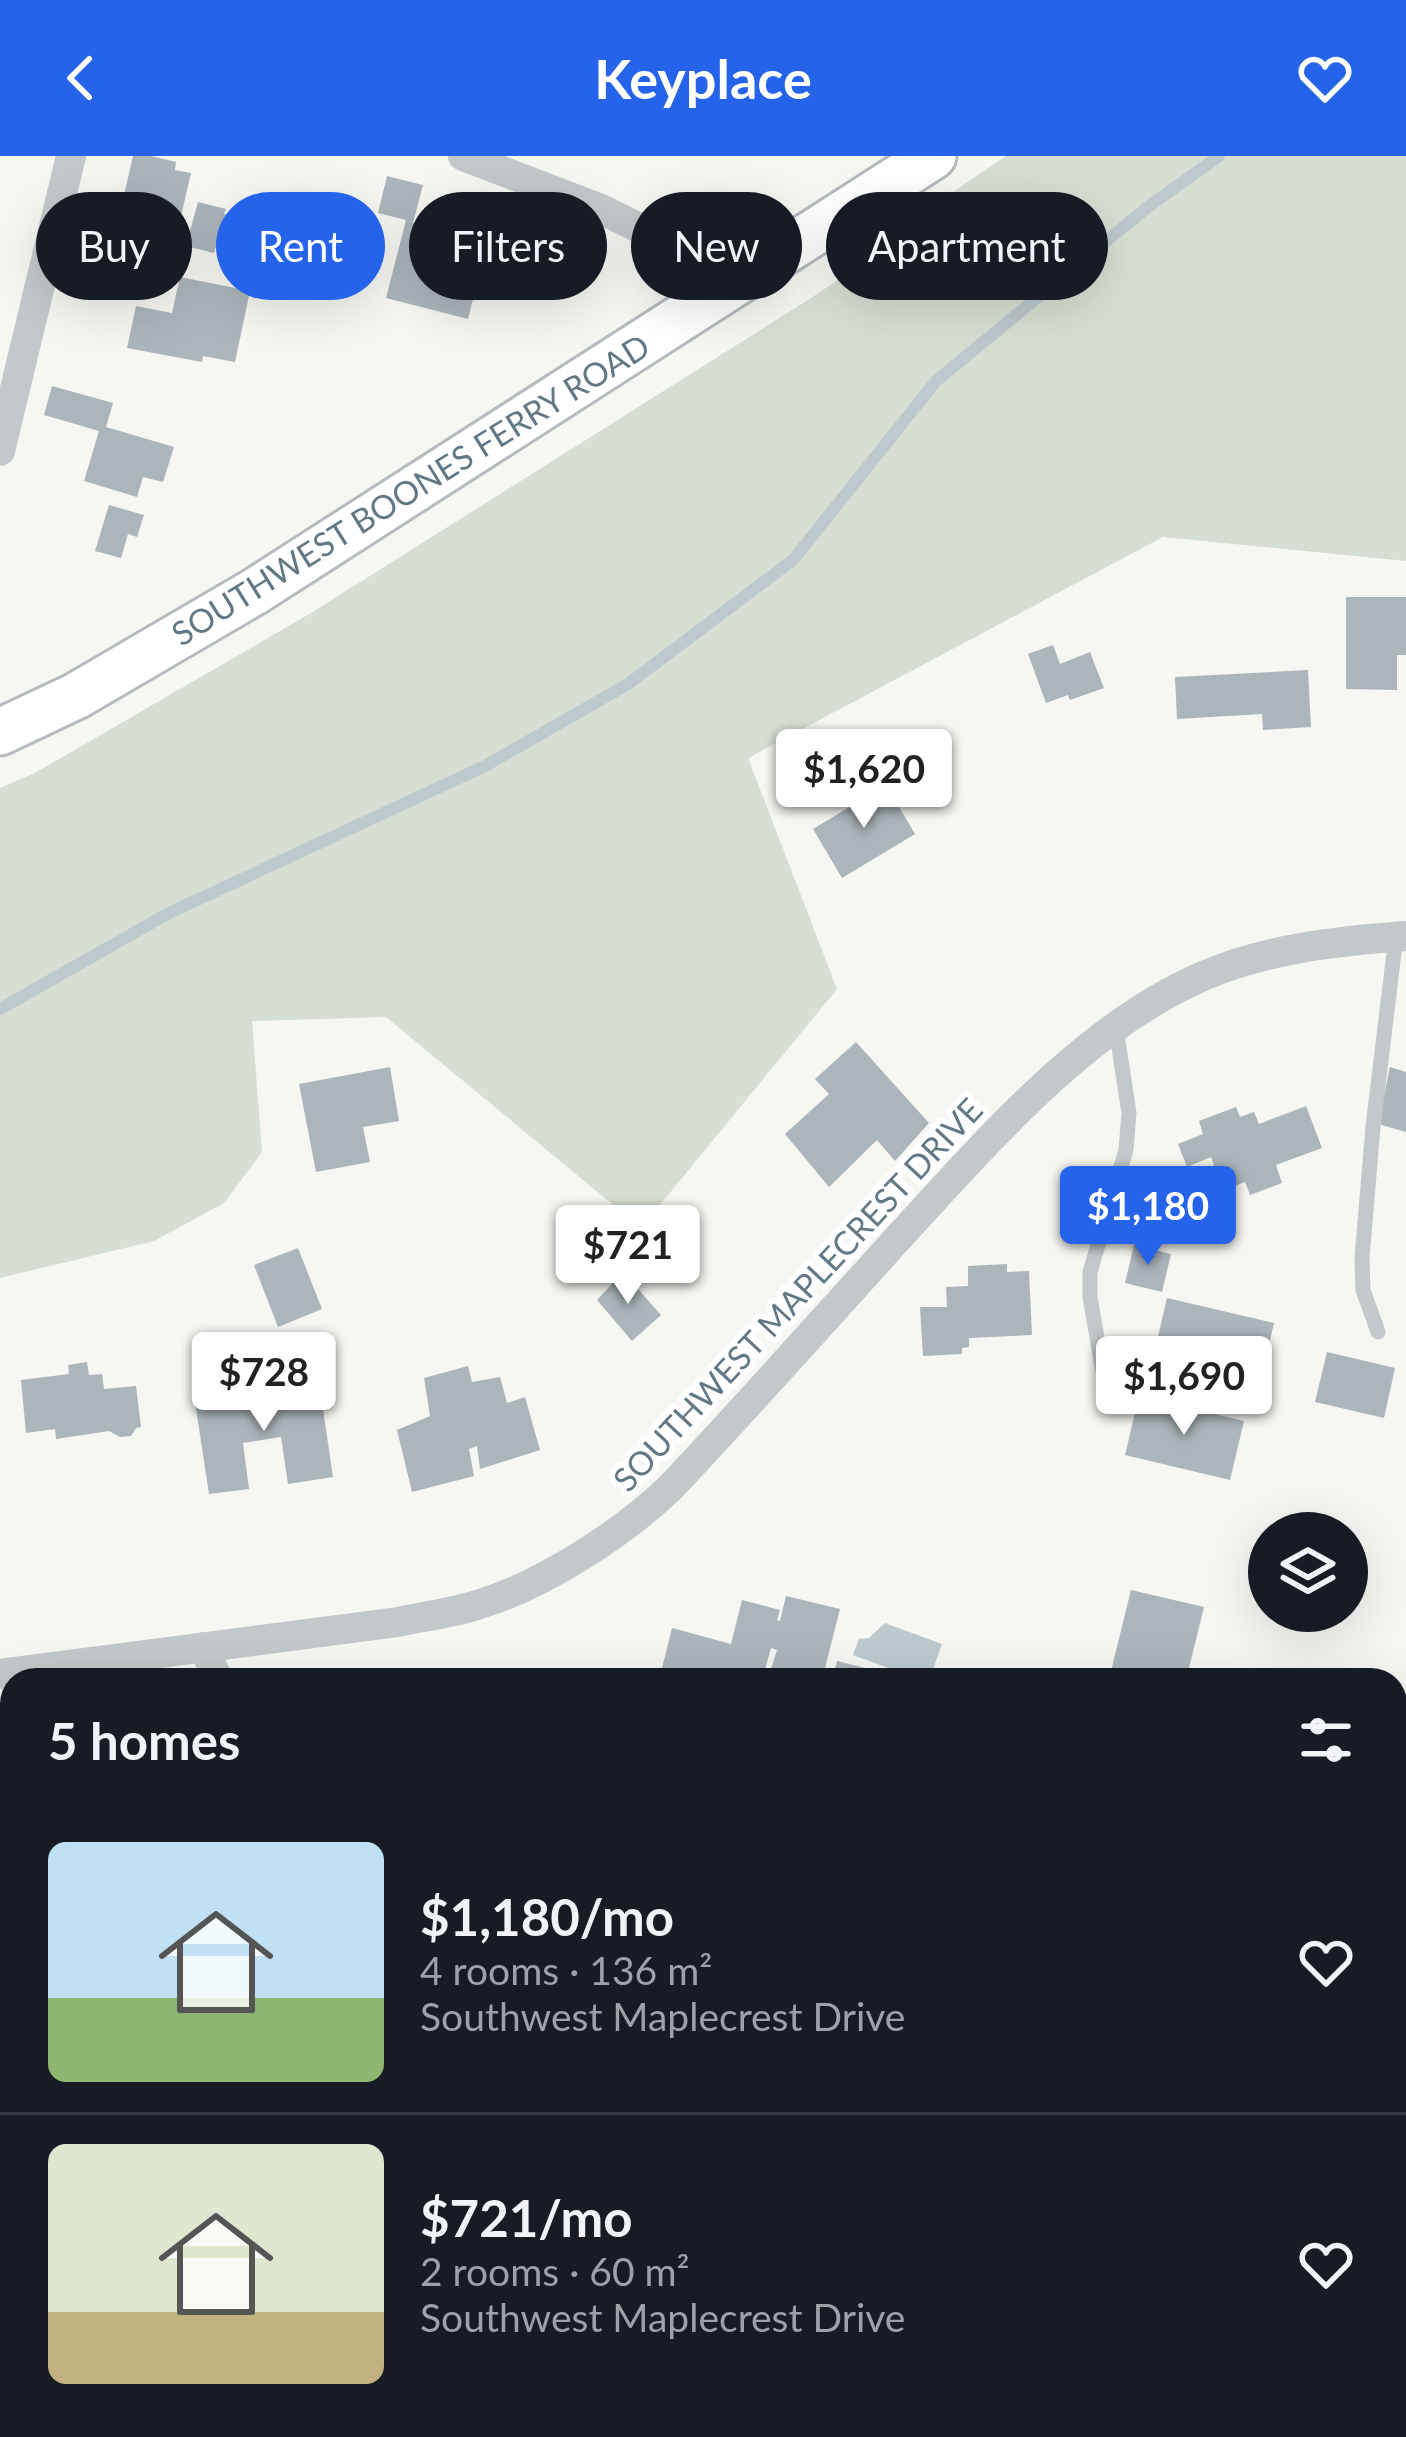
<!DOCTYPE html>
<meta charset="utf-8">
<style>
:root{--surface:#171b24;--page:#242831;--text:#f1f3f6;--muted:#9ea1a6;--line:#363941;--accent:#2563eb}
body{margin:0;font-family:Lato,sans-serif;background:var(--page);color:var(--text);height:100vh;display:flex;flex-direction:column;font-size:45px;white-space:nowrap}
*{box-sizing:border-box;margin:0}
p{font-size:39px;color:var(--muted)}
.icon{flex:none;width:66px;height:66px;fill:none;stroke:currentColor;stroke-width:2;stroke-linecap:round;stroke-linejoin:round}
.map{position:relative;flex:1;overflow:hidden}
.side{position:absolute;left:0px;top:1512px;width:1407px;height:771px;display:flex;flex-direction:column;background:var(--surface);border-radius:36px 36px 0 0;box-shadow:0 12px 48px #0002}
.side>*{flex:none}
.hud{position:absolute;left:36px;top:36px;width:1335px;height:108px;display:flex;gap:24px}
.tools{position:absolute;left:1248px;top:1356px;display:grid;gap:24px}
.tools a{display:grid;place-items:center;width:120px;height:120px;border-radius:50%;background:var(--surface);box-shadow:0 12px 48px #0002;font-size:60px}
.price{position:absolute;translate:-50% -102px;padding:0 27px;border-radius:12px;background:#fff;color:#222;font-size:39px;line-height:78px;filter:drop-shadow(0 3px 6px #0008)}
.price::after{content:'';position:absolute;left:50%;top:72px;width:36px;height:27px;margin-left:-18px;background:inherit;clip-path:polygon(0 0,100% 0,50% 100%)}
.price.current{background:var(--accent);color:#fff}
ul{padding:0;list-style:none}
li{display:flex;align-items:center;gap:36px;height:300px;padding:0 48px}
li+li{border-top:3px solid var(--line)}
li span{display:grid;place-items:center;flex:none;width:336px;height:240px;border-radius:18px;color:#555}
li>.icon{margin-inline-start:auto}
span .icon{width:144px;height:144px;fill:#fffc;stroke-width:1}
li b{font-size:51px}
h2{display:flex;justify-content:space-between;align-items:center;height:144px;padding:0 48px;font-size:51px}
.tag{padding:0 42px;border-radius:54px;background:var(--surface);box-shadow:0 12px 48px #0002;font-size:42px;line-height:108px}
.tag.current{background:var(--accent);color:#fff}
header{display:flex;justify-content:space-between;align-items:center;height:156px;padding:0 48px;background:var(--accent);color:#fff;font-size:54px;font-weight:700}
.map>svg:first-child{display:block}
.built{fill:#e7e8e6}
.green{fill:#d7ded3}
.water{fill:#bcc9cd}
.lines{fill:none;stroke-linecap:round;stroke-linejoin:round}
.stream{stroke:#bcc9cd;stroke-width:12}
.building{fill:#acb5ba}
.secondary-casing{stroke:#b5bbbf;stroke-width:51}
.service{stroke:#c3c8ca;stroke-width:15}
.minor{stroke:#c3c8ca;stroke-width:30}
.secondary{stroke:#fff;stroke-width:45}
.labels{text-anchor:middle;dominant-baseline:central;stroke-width:12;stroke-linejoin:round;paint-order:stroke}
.street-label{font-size:33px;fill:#637885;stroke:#fff}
</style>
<header><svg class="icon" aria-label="back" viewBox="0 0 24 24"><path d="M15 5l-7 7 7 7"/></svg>Keyplace<svg class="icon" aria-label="heart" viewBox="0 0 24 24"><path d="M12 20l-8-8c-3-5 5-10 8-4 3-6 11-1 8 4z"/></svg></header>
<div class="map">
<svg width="1406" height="2281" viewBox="0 0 1406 2281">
<rect width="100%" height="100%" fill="#f6f6f2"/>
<path class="built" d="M0,1930L12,1933V2271H936L934,2281H0Z"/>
<g class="green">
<path d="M1006,0H1406V405L1163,381L748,602L837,833L641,1072L386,861L252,865L262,996L224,1047L154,1085L0,1122V632L35,617L311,457L808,144L866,105L856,102Z"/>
<path d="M372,2271H775L771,2281H368Z"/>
</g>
<path class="water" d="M885,1467L942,1488L929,1524H921L853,1499L859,1483L869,1482Z"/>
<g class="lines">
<path class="stream" d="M0,853L169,757L485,610L628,528L793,404L936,225L1149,50L1219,0"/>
</g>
<g class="building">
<path d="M133,0H151L176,6L175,14L191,17L178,73L174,72L163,121L108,109Z"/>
<path d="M387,20L423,29L413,67L492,88L487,105L483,104L468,163L386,142L406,64L378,57Z"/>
<path d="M198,46L226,53L224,58L244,63L235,97L215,92L214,97L186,90Z"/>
<path d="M180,121L250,135L235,206L203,200L202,206L127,192L136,150L172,157Z"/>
<path d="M52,230L113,247L106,271L174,291L163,326L143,321L137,341L84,325L99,275L44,259Z"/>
<path d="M109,349L144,359L137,381L128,378L121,402L95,395Z"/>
<path d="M1346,441H1406V499H1397V534L1346,533Z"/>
<path d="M1053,489L1060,508L1090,496L1104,532L1070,544L1068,539L1046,547L1028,498Z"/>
<path d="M1308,514L1311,571L1263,574L1262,558L1177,563L1175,521Z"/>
<path d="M886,629L915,678L842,722L813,673Z"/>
<path d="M856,886L929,967L895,1005L877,984L829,1031L785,978L829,938L815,923Z"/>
<path d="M390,911L399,965L363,971L370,1006L316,1016L299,928Z"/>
<path d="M1390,911L1406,916V976L1378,968Z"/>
<path d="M1306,950L1322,992L1276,1009L1282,1027L1250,1039L1245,1026L1216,1037L1209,1017L1216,1015L1211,1001L1187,1011L1178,988L1203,978L1199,965L1236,951L1240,961L1254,956L1259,968Z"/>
<path d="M1134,1089L1171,1098L1162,1136L1125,1127Z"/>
<path d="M298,1092L322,1153L278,1171L254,1109Z"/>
<path d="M1007,1108V1116L1029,1115L1032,1179L969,1182V1191L962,1192V1198L923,1200L920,1151H947L946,1131L968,1130V1110Z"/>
<path d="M623,1116L661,1159L632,1185L597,1144Z"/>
<path d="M1167,1142L1274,1167L1260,1227L1153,1202Z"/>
<path d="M1327,1196L1395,1212L1384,1262L1315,1246Z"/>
<path d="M87,1206L89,1219L102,1218L104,1233L136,1230L141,1271L136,1272L131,1280L120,1281L109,1275L56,1283L55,1273L26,1277L21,1224L69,1218L68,1209Z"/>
<path d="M468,1210L472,1226L500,1221L507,1247L525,1241L540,1294L480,1313L477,1290L469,1293L474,1320L412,1336L397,1274L430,1260L424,1222Z"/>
<path d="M319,1226L333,1321L288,1328L281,1281L243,1287L249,1333L209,1338L195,1246Z"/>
<path d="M1139,1240L1244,1265L1230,1324L1125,1299Z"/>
<path d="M1131,1434L1204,1451L1186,1524H1173L1147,1518L1145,1523L1111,1515Z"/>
<path d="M786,1440L840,1453L822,1524H789L769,1519L777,1494L771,1492L762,1524H659L672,1472L731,1488L742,1444L780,1454L777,1464L780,1465Z"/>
<path d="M837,1505L885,1517L883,1524H832Z"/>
<path d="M1395,1574L1406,1576V1651L1400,1649L1402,1643L1395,1642Z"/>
<path d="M12,2186V2271H334L332,2278L317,2275L316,2281H0V2190Z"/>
<path d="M997,2271H1071L1069,2281H1032Z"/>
<path d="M1146,2271H1248L1249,2281H1147Z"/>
</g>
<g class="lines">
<defs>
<path id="secondary" d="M0,576L76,540L254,436L933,0"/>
</defs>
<use href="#secondary" class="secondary-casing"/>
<g class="service">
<path d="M1378,1176L1363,1134L1362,1102L1373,971L1396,780"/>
<path d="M1104,1222L1090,1141V1116L1126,994L1129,957L1116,872"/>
</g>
<g class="minor">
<path d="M463,0L601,53L659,82L682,101L715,138"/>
<path d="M0,295L71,0"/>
<path d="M204,1491L218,1524"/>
<path d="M0,1518L398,1466C425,1460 454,1457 480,1448C543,1429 623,1377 670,1332C751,1246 830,1157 910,1069C993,979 1087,871 1201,821C1265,793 1337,785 1406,780"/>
<path d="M1395,1843L1406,1845"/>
</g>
<use href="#secondary" class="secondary"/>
</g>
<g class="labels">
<g class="street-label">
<text transform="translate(410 333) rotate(-32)">SOUTHWEST BOONES FERRY ROAD</text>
<text transform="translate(797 1138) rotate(-47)">SOUTHWEST MAPLECREST DRIVE</text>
</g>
</g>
</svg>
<div class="tools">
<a><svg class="icon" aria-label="layers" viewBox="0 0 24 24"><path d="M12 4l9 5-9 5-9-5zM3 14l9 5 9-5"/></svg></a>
</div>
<b class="price" style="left:864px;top:675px">$1,620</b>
<b class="price current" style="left:1148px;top:1112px">$1,180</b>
<b class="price" style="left:628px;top:1151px">$721</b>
<b class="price" style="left:264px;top:1278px">$728</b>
<b class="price" style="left:1184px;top:1282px">$1,690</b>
<div class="hud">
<a class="tag">Buy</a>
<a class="tag current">Rent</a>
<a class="tag">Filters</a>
<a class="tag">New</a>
<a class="tag">Apartment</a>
</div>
<section class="side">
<h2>5 homes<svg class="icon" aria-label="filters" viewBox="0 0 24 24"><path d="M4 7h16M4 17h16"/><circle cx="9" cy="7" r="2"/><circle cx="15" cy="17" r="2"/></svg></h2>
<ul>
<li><span style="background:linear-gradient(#bfe0f5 65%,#8fb573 0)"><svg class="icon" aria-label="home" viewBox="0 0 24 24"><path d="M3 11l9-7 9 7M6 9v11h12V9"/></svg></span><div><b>$1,180/mo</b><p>4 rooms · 136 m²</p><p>Southwest Maplecrest Drive</p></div><svg class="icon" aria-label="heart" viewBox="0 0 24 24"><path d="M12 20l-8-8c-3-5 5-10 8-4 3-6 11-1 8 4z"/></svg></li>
<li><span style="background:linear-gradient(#dfe7d0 70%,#c2b280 0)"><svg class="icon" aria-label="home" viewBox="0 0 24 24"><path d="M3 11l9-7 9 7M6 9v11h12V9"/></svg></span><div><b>$721/mo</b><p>2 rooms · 60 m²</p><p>Southwest Maplecrest Drive</p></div><svg class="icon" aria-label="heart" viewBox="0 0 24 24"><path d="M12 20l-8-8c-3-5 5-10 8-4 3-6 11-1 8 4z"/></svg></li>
</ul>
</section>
</div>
